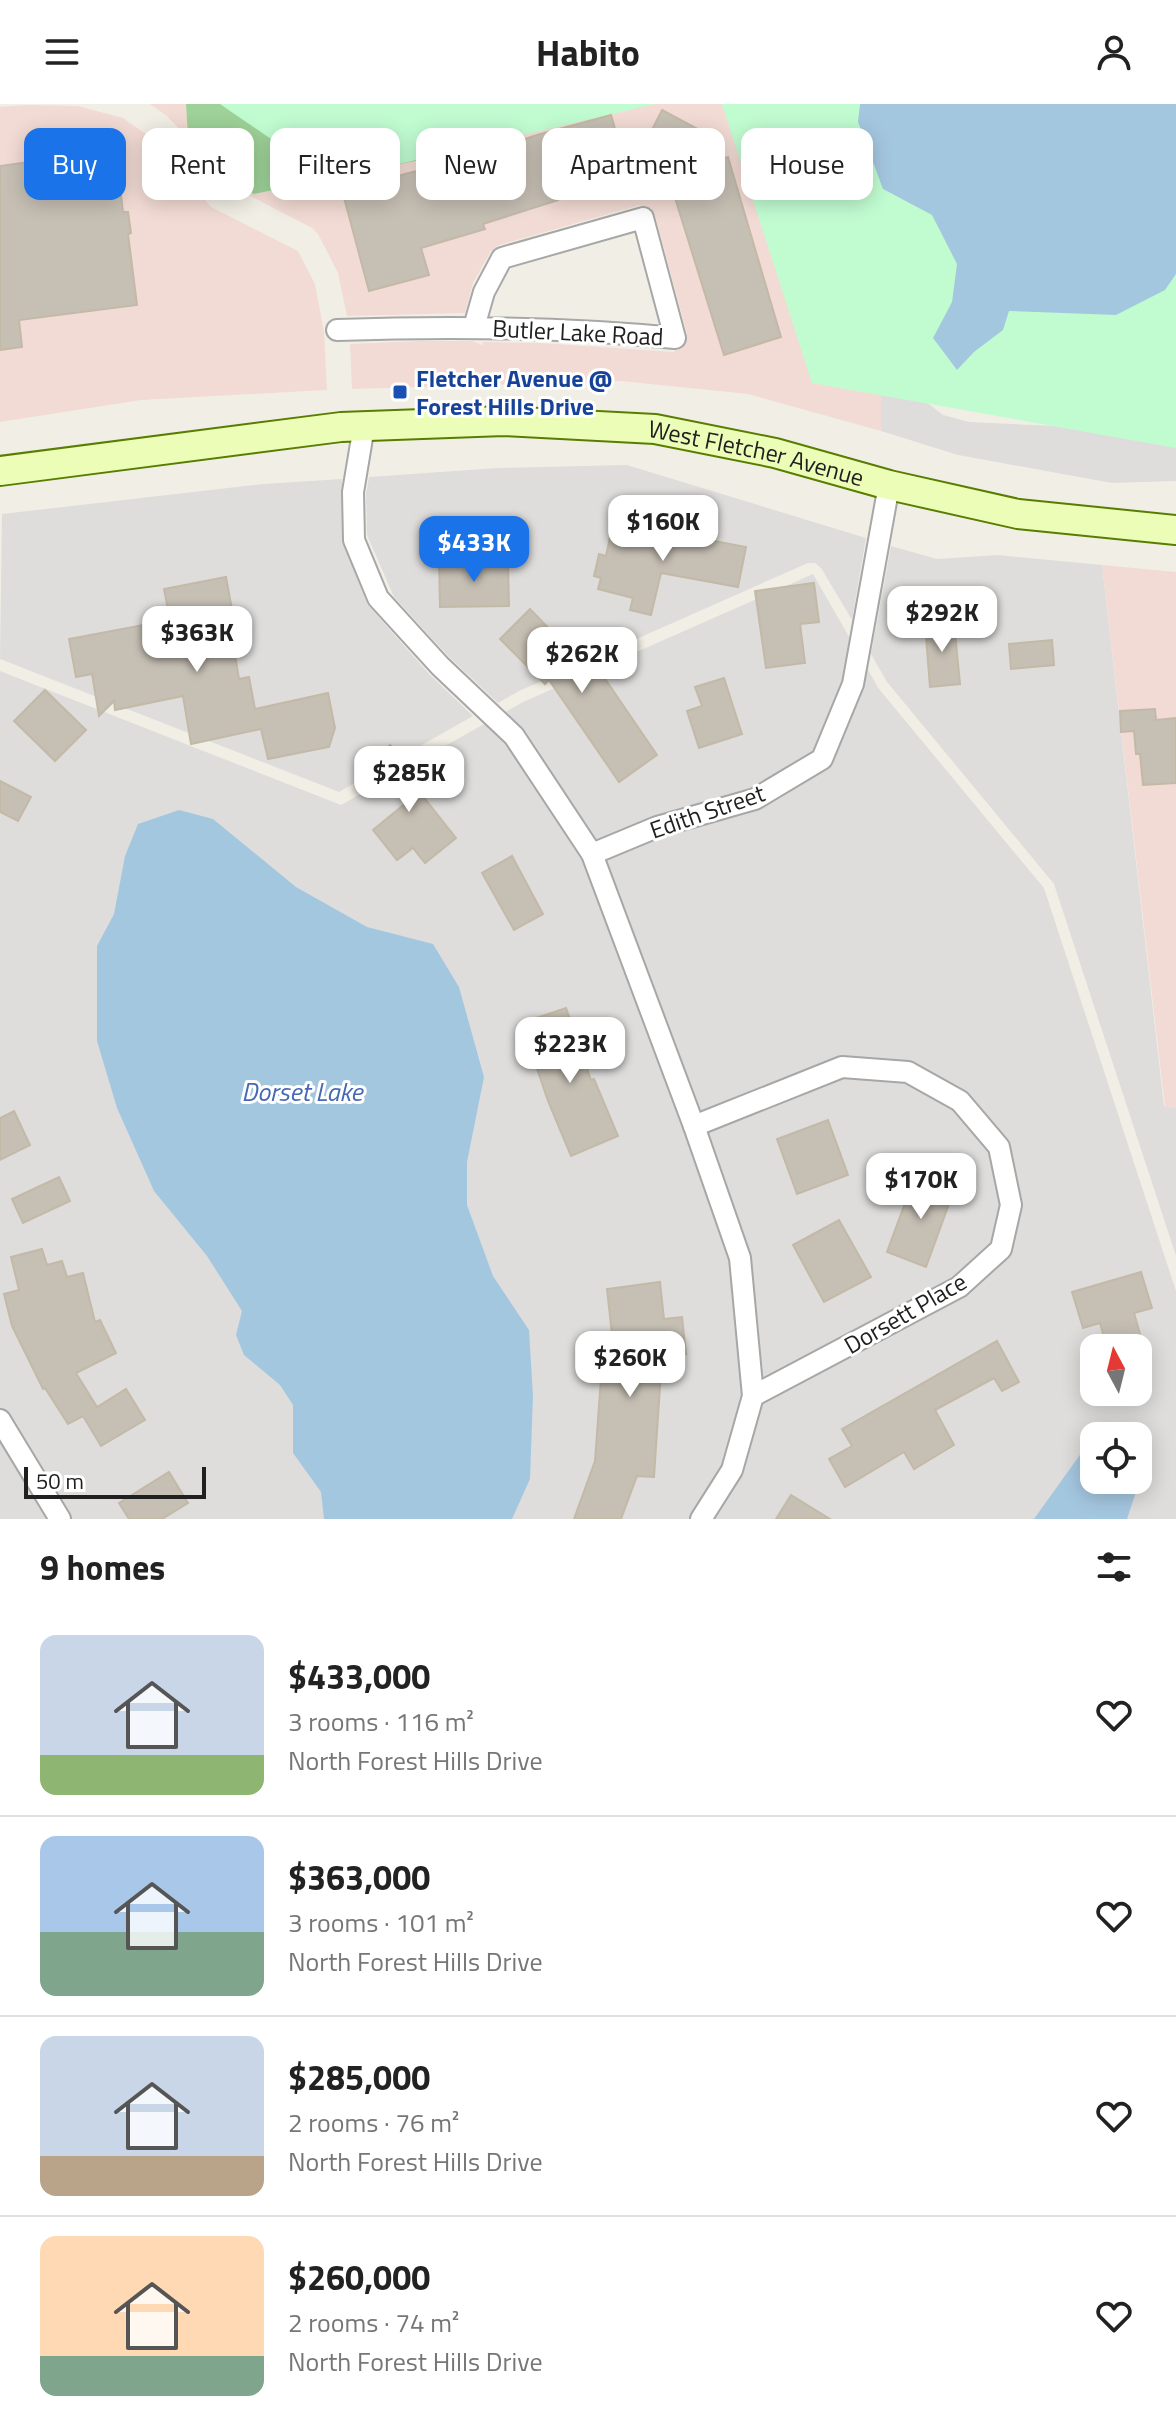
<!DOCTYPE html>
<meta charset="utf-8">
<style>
:root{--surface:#fff;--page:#f2f2f2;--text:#222;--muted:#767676;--line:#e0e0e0;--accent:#1a73e8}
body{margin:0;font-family:"Titillium Web",sans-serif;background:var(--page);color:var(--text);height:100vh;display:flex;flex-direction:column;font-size:30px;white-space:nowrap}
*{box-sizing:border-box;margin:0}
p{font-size:26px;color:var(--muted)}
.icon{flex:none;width:44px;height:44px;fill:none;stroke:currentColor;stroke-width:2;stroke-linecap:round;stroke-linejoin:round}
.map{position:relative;height:1415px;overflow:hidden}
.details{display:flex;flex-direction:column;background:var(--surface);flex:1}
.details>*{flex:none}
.guide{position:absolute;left:24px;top:24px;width:1128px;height:72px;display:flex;gap:16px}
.needle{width:52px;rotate:353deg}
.controls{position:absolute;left:1080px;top:1230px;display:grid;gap:16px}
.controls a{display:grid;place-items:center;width:72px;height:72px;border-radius:16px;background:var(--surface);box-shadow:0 4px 20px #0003;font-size:40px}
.scale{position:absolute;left:24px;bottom:20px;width:182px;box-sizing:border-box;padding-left:8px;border:4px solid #202020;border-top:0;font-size:22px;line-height:28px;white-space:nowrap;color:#202020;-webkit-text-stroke:6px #fff;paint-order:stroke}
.price{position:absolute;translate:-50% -68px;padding:0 18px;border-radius:16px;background:#fff;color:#222;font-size:26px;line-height:52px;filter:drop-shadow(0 2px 4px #0008)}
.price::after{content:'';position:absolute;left:50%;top:48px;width:24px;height:18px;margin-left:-12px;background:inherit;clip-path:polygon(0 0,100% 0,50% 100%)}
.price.on{background:var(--accent);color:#fff}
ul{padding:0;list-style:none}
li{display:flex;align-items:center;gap:24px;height:200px;padding:0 40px}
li+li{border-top:2px solid var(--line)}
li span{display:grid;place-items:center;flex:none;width:224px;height:160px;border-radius:16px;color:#555}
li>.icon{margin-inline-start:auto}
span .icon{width:96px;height:96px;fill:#fffc;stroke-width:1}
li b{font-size:34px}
h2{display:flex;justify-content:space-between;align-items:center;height:96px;padding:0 40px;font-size:34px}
.tag{padding:0 28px;border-radius:16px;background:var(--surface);box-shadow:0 4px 20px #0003;font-size:28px;line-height:72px}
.tag.on{background:var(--accent);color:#fff}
header{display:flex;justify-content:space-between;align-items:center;height:104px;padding:0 40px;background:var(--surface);font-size:36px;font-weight:700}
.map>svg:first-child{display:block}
.residential{fill:#dedddc;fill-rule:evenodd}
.commercial{fill:#f2dbd4}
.forest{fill:#9ed298}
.park{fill:#c1fcd1}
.water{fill:#a4c7e0}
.building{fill:#c6bfb4;stroke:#c3b9a7;stroke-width:2}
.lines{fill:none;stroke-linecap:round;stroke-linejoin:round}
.minor-casing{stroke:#a7a7a7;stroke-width:24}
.secondary-casing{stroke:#587d00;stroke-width:32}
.minor{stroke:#fff;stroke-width:20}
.secondary{stroke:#ecfdb7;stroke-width:28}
.transit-dot{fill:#1a4fb4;stroke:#fff;stroke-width:3}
.labels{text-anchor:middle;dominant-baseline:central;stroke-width:6;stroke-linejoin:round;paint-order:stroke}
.street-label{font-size:24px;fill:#202020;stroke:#fff}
.transit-label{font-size:24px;font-weight:bold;fill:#164399;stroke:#fff;text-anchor:start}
.water-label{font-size:26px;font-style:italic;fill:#4668b5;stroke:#fff}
</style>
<header><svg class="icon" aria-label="menu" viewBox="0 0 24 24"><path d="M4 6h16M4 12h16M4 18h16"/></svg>Habito<svg class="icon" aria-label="person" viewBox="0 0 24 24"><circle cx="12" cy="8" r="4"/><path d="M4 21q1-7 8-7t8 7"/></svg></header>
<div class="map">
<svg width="1176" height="1415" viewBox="0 0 1176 1415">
<rect width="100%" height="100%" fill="#f1efe5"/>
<g class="residential">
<path d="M881,263L943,311L969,318L1055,322L1176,295V377L1112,379L958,351L881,327Z"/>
<path d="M627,361L866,434L852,516L821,464L815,459H808L519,587L498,599L448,552L394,493L367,431L366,390L369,373L497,364Z"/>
<path d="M342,375V436L367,500L431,572L473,612L339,688L0,555L2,410L263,380Z"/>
<path d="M891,442L937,455L998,451L1102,461L1164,1002L1176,1004V1152L1054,780L887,578L871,550Z"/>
<path d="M813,470L879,585L1044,784L1176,1187V1415H0V567L341,701L523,598ZM1094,1244H1138V1288H1094ZM1094,1332H1138V1376H1094Z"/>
</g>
<g class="commercial">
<path d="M150,0H186L188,34L167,12Z"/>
<path d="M550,0H743L881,263V327L748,290L621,277L352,285L350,240L420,237H472L482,241L483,238L541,239L674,248L687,230L655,111L640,101L499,141L491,147L473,179L465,209L347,212L338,169L318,130L312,124L224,78L217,70L254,90Z"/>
<path d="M28,1L78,2L123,14L153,35L211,103L298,147L315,180L324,228L327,286L141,296L0,318V3Z"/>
<path d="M1102,461L1176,468V1004L1165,1003Z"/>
</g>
<path class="forest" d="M186,0H255L535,17L459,48L254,90L217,70L188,34Z"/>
<g class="park">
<path d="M220,0H655L331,76Z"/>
<path d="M722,0H1176V344L812,279Z"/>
</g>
<g class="water">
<path d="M860,0H1176V170L1165,186L1116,211L1009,207L1003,226L974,248L957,266L933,234L952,198L957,160L932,111L883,85L858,18Z"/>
<path d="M179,706L213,715L296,783L367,823L433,840L459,883L484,973L467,1058V1101L493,1172L529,1226L533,1292L530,1375L512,1415H324L321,1388L293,1349V1301L280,1281L244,1251L236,1231L242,1207L207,1152L154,1087L117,1004L97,937V842L114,810L125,752L138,720Z"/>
<path d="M1097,1327L1129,1332H1094V1376H1138V1357L1142,1370L1127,1415H1034Z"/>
</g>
<g class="building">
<path d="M662,6L703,28L681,66L728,53L781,233L724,251L671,81L634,61Z"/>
<path d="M611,11L628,69L556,91L558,96L483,120L485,125L421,144L429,171L369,187L343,90L405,70L464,55L537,31Z"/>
<path d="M115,40L123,108H128L131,129L128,130L137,201L19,216L22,243L0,246V62L37,57L36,49Z"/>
<path d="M613,419L686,435L687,432L746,443L738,483L661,469L651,511L630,506L633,494L598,485L601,474L594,472L599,450L606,452Z"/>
<path d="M439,457H508L509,502L440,503Z"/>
<path d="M226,473L238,538L233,539L239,575L249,573L255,605L328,589L335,624L329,643L268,655L261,625L191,640L183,592L115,606L114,597L99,612L92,570L76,573L69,535L170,516L164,485Z"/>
<path d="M814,479L819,518L800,520L805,559L766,564L755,487Z"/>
<path d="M530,505L590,567L597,563L657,651L619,678L549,576L545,580L500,535Z"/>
<path d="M954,518L960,580L930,583L925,520Z"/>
<path d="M1052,536L1054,561L1011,565L1009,540Z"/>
<path d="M724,574L742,630L699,644L687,607L702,602L695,583Z"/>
<path d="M45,586L86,626L55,657L14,617Z"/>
<path d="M1155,605L1156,616L1176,614V679L1143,681L1140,650H1136L1134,627L1121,628L1120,607Z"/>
<path d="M390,641L413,666L407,672L456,734L425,759L413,744L397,756L373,726L406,699L370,660Z"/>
<path d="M0,677L31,693L18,717L0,708Z"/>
<path d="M512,752L543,810L514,826L482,769Z"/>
<path d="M566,904L591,976L594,975L618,1032L571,1052L548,997L527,935L542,930L536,914Z"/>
<path d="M14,1007L30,1041L0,1056V1014Z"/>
<path d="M828,1016L848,1071L797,1090L777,1035Z"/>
<path d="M915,1072L954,1086L926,1163L887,1148Z"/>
<path d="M59,1073L70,1097L23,1119L12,1095Z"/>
<path d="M839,1116L871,1173L824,1198L793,1141Z"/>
<path d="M42,1145L47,1161L62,1157L67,1173L83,1169L95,1218L100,1216L116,1249L76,1269L97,1303L126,1285L145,1316L101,1342L83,1312L68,1320L45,1284L43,1285L12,1222L4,1190L19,1186L11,1153Z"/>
<path d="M1141,1168L1152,1204L1134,1209L1144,1244H1107L1100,1219L1083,1224L1072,1188Z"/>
<path d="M660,1178L664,1215L682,1213L686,1250L662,1252L654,1373L637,1372L621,1415H574L595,1357L601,1274L617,1275L607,1185Z"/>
<path d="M997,1237L1019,1278L1002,1287L994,1274L935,1306L954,1341L914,1365L904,1348L845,1383L829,1355L852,1342L842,1325Z"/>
<path d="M169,1368L188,1399L162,1415H129L119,1399Z"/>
<path d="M791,1391L830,1415H776Z"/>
</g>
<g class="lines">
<defs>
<g id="minor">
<path d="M337,226C450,222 562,223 675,234L643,114L502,154L484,188L474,223"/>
<path d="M364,322L353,388L354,436L378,494L440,562L514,632L592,750L694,1022L740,1154L753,1292L732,1366L701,1415"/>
<path d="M592,750L657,723L755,695L822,655L853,580L889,381"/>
<path d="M694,1022L842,963L908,968L960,997L999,1043L1011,1101L1001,1145L959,1183L753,1292"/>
<path d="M0,1316L60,1415"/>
</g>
<g id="secondary">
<path id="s1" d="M0,367L341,323L504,317L655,325L775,349L889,381L1018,410L1176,426"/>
</g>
</defs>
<use href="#minor" class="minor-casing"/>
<use href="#secondary" class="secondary-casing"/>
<use href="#minor" class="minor"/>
<use href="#secondary" class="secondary"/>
</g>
<rect class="transit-dot" x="392" y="280" width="16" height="16" rx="4"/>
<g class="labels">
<g class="street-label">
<text transform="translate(578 228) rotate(3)">Butler Lake Road</text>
<text stroke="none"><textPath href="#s1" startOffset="762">West Fletcher Avenue</textPath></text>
<text transform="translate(707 707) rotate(-19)">Edith Street</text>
<text transform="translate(905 1209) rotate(-30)">Dorsett Place</text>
</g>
<g class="transit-label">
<text x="416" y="274">Fletcher Avenue @<tspan x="416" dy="28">Forest Hills Drive</tspan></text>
</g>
<g class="water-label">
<text x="302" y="987">Dorset Lake</text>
</g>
</g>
</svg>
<div class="controls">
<a><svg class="needle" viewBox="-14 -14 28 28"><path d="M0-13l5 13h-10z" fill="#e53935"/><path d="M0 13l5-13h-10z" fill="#767676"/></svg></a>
<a><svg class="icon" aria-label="locate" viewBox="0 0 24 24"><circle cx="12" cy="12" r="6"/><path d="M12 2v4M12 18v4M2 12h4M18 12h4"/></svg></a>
</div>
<div class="scale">50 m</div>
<b class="price" style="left:663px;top:459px">$160K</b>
<b class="price on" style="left:474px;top:480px">$433K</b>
<b class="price" style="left:942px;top:550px">$292K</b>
<b class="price" style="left:197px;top:570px">$363K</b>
<b class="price" style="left:582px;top:591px">$262K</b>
<b class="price" style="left:409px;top:710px">$285K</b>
<b class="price" style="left:570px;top:981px">$223K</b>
<b class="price" style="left:921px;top:1117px">$170K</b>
<b class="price" style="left:630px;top:1295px">$260K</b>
<div class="guide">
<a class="tag on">Buy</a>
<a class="tag">Rent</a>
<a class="tag">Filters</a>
<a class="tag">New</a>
<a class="tag">Apartment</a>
<a class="tag">House</a>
</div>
</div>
<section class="details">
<h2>9 homes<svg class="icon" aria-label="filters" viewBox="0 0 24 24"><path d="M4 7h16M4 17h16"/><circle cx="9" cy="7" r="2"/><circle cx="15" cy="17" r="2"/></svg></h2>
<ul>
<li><span style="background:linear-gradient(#c9d6e8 75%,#8fb573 0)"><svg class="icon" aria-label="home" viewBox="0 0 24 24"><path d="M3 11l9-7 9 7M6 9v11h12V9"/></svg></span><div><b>$433,000</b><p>3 rooms · 116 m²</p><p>North Forest Hills Drive</p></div><svg class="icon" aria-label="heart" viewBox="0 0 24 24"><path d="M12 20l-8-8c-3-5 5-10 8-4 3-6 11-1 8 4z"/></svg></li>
<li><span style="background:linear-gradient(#a9c7e8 60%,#7fa58c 0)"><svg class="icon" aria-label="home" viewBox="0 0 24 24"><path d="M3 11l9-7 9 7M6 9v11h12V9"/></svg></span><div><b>$363,000</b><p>3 rooms · 101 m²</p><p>North Forest Hills Drive</p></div><svg class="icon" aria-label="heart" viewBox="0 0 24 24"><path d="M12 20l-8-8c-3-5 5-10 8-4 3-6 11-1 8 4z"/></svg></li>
<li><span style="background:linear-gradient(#c9d6e8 75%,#b9a48a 0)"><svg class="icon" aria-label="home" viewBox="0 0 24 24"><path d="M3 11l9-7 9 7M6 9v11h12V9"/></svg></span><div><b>$285,000</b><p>2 rooms · 76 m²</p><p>North Forest Hills Drive</p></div><svg class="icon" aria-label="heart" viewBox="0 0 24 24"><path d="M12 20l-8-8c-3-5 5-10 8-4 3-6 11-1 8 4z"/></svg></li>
<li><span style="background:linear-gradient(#ffd9b3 75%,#7fa58c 0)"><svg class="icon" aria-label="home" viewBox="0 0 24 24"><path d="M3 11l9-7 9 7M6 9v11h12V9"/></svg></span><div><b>$260,000</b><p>2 rooms · 74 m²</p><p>North Forest Hills Drive</p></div><svg class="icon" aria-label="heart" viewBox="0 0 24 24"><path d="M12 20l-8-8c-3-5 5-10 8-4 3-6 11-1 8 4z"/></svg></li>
</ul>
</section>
